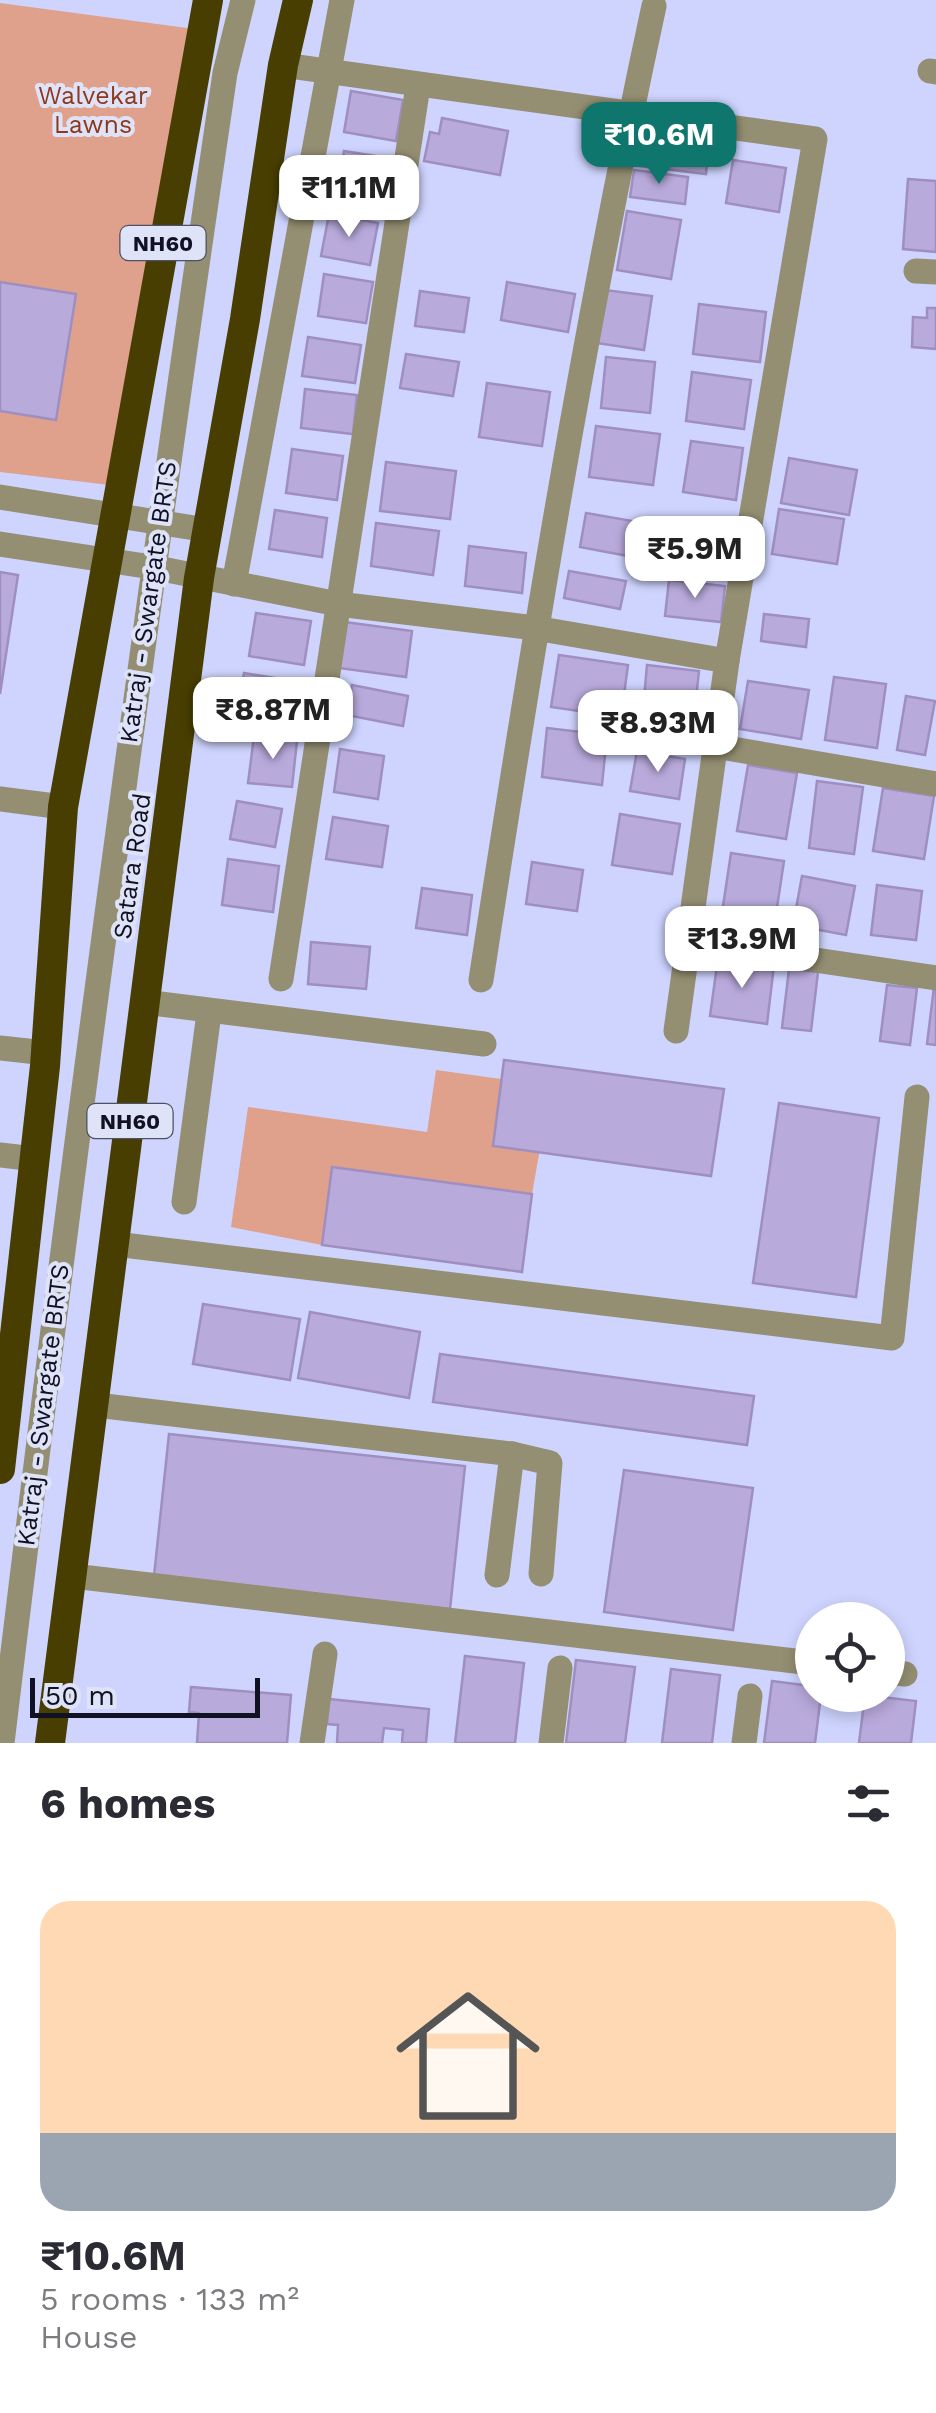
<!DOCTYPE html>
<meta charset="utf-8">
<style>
:root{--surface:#fff;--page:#f7f7f7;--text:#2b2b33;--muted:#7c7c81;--accent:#0f766e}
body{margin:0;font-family:"Work Sans",sans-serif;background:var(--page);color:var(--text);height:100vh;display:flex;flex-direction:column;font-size:38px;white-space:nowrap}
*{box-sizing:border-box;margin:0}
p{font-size:32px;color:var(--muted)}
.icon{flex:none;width:55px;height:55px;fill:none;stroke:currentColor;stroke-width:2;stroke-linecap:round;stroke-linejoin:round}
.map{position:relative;height:1743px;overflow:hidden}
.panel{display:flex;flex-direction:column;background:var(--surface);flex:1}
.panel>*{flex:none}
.buttons{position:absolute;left:795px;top:1602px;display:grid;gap:20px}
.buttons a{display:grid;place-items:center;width:110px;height:110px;border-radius:50%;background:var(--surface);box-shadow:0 5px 15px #0003;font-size:50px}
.scale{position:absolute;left:30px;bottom:25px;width:230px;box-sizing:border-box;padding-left:10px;border:5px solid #101123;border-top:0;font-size:28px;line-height:35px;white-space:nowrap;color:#101123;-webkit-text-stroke:8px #dfe3f8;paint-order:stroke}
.price{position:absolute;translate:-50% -85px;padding:0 22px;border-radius:20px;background:#fff;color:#222;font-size:32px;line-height:65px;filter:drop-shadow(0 2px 5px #0008)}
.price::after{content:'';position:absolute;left:50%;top:60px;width:30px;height:22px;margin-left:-15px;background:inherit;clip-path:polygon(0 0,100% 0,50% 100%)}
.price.on{background:var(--accent);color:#fff}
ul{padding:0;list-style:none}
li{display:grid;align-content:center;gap:20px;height:530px;padding:0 40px}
li span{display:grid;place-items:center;height:310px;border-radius:30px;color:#555}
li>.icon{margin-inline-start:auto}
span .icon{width:180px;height:180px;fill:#fffc;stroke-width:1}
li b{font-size:42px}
h2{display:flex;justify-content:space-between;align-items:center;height:120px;padding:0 40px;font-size:42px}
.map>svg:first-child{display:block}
.green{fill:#dfa08c}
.building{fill:#b9aadc;stroke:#9f8fc1;stroke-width:2.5}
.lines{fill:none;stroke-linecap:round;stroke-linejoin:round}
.minor{stroke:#948f72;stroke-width:25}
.highway{stroke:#483e01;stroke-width:30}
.labels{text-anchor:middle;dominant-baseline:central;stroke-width:8;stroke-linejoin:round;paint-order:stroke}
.shield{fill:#dfe3f8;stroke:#4e5063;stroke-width:2.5}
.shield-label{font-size:22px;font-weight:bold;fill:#101123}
.park-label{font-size:25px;fill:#8d381b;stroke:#dfe3f8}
.street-label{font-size:25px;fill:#101123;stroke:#dfe3f8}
</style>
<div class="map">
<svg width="936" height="1743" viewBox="0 0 936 1743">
<rect width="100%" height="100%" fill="#ced4fe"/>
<g class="green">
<path d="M0,3L202,30L118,486L0,472Z"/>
<path d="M436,1070L551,1086L532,1194L333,1167L322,1245L231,1227L248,1107L427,1132Z"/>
</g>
<g class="building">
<path d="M351,91L403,100L396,141L344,132Z"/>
<path d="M442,118L508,131L500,175L424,161L430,132L439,134Z"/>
<path d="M642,137L709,146L706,174L639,166Z"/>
<path d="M344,151L389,158L382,205L336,199Z"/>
<path d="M733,160L786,168L779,212L726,203Z"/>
<path d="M634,170L688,177L685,204L630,197Z"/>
<path d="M908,179L936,181V252L903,249Z"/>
<path d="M627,211L681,220L671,279L617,270Z"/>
<path d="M329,214L378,223L370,265L321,256Z"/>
<path d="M324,274L373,282L366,323L318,316Z"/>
<path d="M0,282L76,294L56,420L0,411Z"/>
<path d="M507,282L575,294L568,332L501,320Z"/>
<path d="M597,289L652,296L644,350L590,342Z"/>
<path d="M420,291L469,298L464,332L415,326Z"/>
<path d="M699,304L766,312L760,362L693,354Z"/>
<path d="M927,308H936V349L912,347L913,317L927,318Z"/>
<path d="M308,337L361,345L355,383L302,376Z"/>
<path d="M406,354L459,362L453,396L400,388Z"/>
<path d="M606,357L655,362L650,413L601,408Z"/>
<path d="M692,372L751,380L744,429L686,421Z"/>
<path d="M487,383L550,392L542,446L479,437Z"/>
<path d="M305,389L357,395L353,434L301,428Z"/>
<path d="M596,426L660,434L653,485L589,477Z"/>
<path d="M691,441L743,448L736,500L683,492Z"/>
<path d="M292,449L343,456L337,500L286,493Z"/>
<path d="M789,458L857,470L849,515L781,503Z"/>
<path d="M386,462L456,471L450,519L380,511Z"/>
<path d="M779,509L844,519L837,564L772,554Z"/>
<path d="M275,510L327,518L322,557L269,549Z"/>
<path d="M586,513L655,525L649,560L580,547Z"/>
<path d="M376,523L439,531L433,575L371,566Z"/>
<path d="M469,546L526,553L522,593L465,586Z"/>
<path d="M569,571L626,581L620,609L564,598Z"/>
<path d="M0,572L18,575L0,694Z"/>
<path d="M669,580L725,586L721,622L665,616Z"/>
<path d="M256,613L311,621L304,665L249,656Z"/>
<path d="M764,614L809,619L806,647L761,641Z"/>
<path d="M345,622L412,631L406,677L339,668Z"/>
<path d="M559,655L628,665L621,717L551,707Z"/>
<path d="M647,665L699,671L693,726L642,721Z"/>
<path d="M244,673L299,682L292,724L237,715Z"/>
<path d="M834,677L886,684L877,748L825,740Z"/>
<path d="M748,681L809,690L801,739L740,729Z"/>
<path d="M352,685L408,696L403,726L347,715Z"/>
<path d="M906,696L935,701L925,755L897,750Z"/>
<path d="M547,728L607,735L602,785L542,777Z"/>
<path d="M254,736L297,741L292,787L248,783Z"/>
<path d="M340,749L384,756L378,799L334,792Z"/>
<path d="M637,751L685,759L679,799L630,791Z"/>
<path d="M748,765L797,773L786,839L737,831Z"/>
<path d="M817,781L863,787L854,854L809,848Z"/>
<path d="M883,788L934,796L924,859L873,851Z"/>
<path d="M237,801L282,809L275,847L230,839Z"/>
<path d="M620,814L680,824L672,874L612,865Z"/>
<path d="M333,817L388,826L382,867L326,859Z"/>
<path d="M731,853L784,861L773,934L720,926Z"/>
<path d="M228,859L279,866L273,912L222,905Z"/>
<path d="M532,862L583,870L577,911L526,904Z"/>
<path d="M802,876L855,886L846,935L793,925Z"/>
<path d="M877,885L922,891L916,940L871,935Z"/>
<path d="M422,888L472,895L467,935L416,928Z"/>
<path d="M311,942L370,947L366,989L308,984Z"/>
<path d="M718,958L774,965L767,1024L710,1016Z"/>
<path d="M789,969L818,972L811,1031L782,1028Z"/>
<path d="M887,985L917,988L910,1045L880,1041Z"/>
<path d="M934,987H936V1045L927,1044Z"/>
<path d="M504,1060L724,1089L711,1176L493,1146Z"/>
<path d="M779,1103L879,1118L856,1297L753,1283Z"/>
<path d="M332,1167L532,1194L522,1272L322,1245Z"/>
<path d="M203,1304L300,1319L290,1380L193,1364Z"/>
<path d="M310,1312L420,1332L409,1398L298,1378Z"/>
<path d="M440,1354L754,1396L747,1445L433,1402Z"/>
<path d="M169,1434L465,1466L450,1609L154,1576Z"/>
<path d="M624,1470L753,1488L733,1630L604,1612Z"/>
<path d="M465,1656L524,1663L515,1743H455Z"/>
<path d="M576,1660L635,1667L625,1743H566Z"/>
<path d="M671,1669L720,1675L712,1743H662Z"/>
<path d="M772,1681L812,1686V1695H821L815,1743H764Z"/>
<path d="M191,1687L291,1695L287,1743H197L199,1713L189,1712Z"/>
<path d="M865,1695L916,1701L911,1743H859Z"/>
<path d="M329,1699L429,1709L426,1743H402L403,1730L384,1728L382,1743H337L338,1725L327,1724Z"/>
</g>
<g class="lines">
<g class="minor">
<path d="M283,65L815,139L727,661L676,1031"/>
<path d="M930,71L936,72"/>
<path d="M916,271L936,272"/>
<path d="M0,497L207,530"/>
<path d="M0,544L152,567L338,604L535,628L727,661"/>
<path d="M234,584L342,0"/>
<path d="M715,746L936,784"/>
<path d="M0,799L63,807"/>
<path d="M688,941L936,978"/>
<path d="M281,979L418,86"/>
<path d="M481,980C531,654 584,329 654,6"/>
<path d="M144,1002L484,1044"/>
<path d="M0,1048L46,1053"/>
<path d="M0,1155L35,1159"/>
<path d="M184,1202L209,1013"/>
<path d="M115,1244L892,1338L917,1097"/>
<path d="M96,1405L512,1454L550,1463L541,1574"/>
<path d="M497,1575L512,1454"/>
<path d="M73,1576L812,1663"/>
<path d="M888,1672L905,1674"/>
<path d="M2,1743C69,1185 143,629 225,73L243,0"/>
<path d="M312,1743L325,1654"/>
<path d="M551,1743L560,1668"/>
<path d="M744,1743L750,1696"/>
</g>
<g class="highway">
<path d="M0,1469L45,1066L63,807L208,0"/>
<path d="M50,1743L199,578L245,319L283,65L298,0"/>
</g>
</g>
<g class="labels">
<g class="shield">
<rect x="120.5" y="226" width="85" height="34" rx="8"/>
<rect x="87.5" y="1104" width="85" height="34" rx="8"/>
</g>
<g class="shield-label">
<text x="163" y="243">NH60</text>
<text x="130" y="1121">NH60</text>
</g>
<g class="park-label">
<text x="93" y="95">Walvekar<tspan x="93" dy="29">Lawns</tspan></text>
</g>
<g class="street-label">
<text transform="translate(148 602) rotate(-82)">Katraj - Swargate BRTS</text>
<text transform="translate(132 866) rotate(-82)">Satara Road</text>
<text transform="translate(43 1405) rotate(-83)">Katraj - Swargate BRTS</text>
</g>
</g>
</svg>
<div class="buttons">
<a><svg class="icon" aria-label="locate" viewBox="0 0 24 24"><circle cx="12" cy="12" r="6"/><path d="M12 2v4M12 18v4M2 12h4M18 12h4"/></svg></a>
</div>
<div class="scale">50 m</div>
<b class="price on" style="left:659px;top:187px">₹10.6M</b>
<b class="price" style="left:349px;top:240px">₹11.1M</b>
<b class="price" style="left:695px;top:601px">₹5.9M</b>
<b class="price" style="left:273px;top:762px">₹8.87M</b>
<b class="price" style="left:658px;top:775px">₹8.93M</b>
<b class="price" style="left:742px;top:991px">₹13.9M</b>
</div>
<section class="panel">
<h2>6 homes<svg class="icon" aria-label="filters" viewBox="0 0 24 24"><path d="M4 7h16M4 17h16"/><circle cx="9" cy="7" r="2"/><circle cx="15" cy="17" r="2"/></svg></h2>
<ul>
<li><span style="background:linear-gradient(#ffd9b3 75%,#9aa5b1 0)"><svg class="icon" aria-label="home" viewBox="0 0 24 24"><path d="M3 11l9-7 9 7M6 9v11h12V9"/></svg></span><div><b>₹10.6M</b><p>5 rooms · 133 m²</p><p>House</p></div></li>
</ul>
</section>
